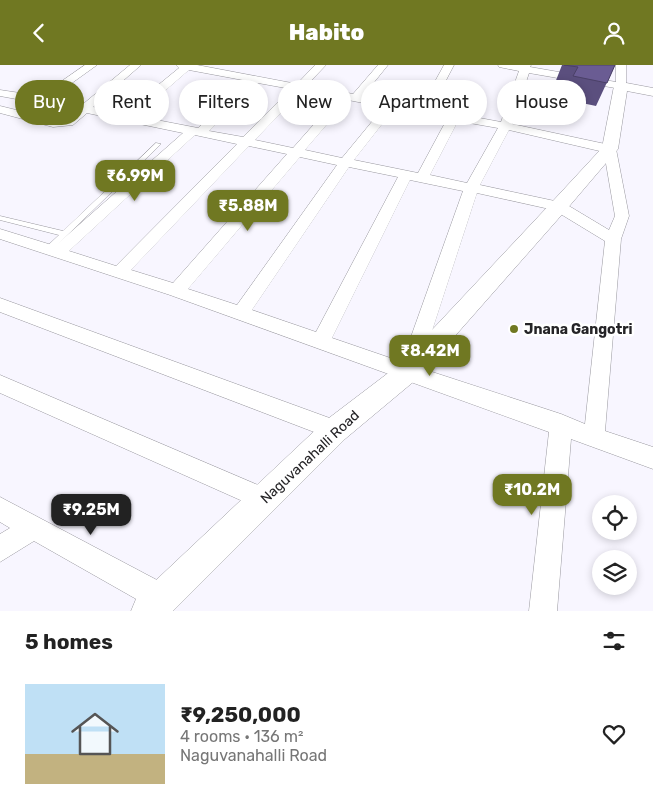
<!DOCTYPE html>
<meta charset="utf-8">
<style>
:root{--surface:#fff;--page:#f2f2f2;--text:#222;--muted:#767676;--accent:#707822}
body{margin:0;font-family:Rubik,sans-serif;background:var(--page);color:var(--text);height:100vh;display:flex;flex-direction:column;font-size:19px;white-space:nowrap}
*{box-sizing:border-box;margin:0}
p{font-size:16px;color:var(--muted)}
.icon{flex:none;width:28px;height:28px;fill:none;stroke:currentColor;stroke-width:2;stroke-linecap:round;stroke-linejoin:round}
.map{position:relative;height:546px;overflow:hidden}
.side{display:flex;flex-direction:column;background:var(--surface);flex:1}
.side>*{flex:none}
.guide{position:absolute;left:15px;top:15px;width:624px;height:45px;display:flex;gap:10px}
.controls{position:absolute;left:592px;top:430px;display:grid;gap:10px}
.controls a{display:grid;place-items:center;width:45px;height:45px;border-radius:50%;background:var(--surface);box-shadow:0 2px 8px #0003;font-size:25px}
.price{position:absolute;translate:-50% -42px;padding:0 11px;border-radius:10px;background:var(--accent);color:#fff;font-size:16px;line-height:32px;filter:drop-shadow(0 1px 2px #0008)}
.price::after{content:'';position:absolute;left:50%;top:30px;width:15px;height:11px;margin-left:-8px;background:inherit;clip-path:polygon(0 0,100% 0,50% 100%)}
.price.selected{background:#222;color:#fff}
ul{padding:0;list-style:none}
li{display:flex;align-items:center;gap:15px;height:125px;padding:0 25px}
li span{display:grid;place-items:center;flex:none;width:140px;height:100px;border-radius:0px;color:#555}
li>.icon{margin-inline-start:auto}
span .icon{width:60px;height:60px;fill:#fffc;stroke-width:1}
li b{font-size:21px}
h2{display:flex;justify-content:space-between;align-items:center;height:60px;padding:0 25px;font-size:21px}
.pill{padding:0 18px;border-radius:22px;background:var(--surface);box-shadow:0 2px 8px #0003;font-size:18px;line-height:45px}
.pill.selected{background:var(--accent);color:#fff}
header{display:flex;justify-content:space-between;align-items:center;height:65px;padding:0 25px;background:var(--accent);color:#fff;font-size:22px;font-weight:800}
.map>svg:first-child{display:block}
.lines{fill:none;stroke-linecap:round;stroke-linejoin:round}
.service-casing{stroke:#99989f;stroke-width:1}
.minor-casing{stroke:#99989f;stroke-width:1}
.tertiary-casing{stroke:#99989f;stroke-width:1}
.service{fill:#fff;fill-rule:evenodd}
.minor{fill:#fff;fill-rule:evenodd}
.tertiary{fill:#fff;fill-rule:evenodd}
.wall{fill:#5b4f7e}
.building{fill:#6a5c93;stroke:#4a4067}
.poi-dot{fill:#707822;stroke:#fff;stroke-width:2}
.labels{text-anchor:middle;dominant-baseline:central;stroke-width:5;stroke-linejoin:round;paint-order:stroke}
.poi-label{font-size:14px;font-weight:bold;fill:#252427;stroke:#fff;text-anchor:start}
.street-label{font-size:14px;fill:#252427;stroke:#fff}
</style>
<header><svg class="icon" aria-label="back" viewBox="0 0 24 24"><path d="M15 5l-7 7 7 7"/></svg>Habito<svg class="icon" aria-label="person" viewBox="0 0 24 24"><circle cx="12" cy="8" r="4"/><path d="M4 21q1-7 8-7t8 7"/></svg></header>
<div class="map">
<svg width="653" height="546" viewBox="0 0 653 546">
<rect width="100%" height="100%" fill="#f8f6ff"/>
<g class="lines">
<defs>
<path id="service" d="M156,78L161,79L51,186L48,187L44,184L59,170L0,155V151L63,166Z"/>
<g id="minor">
<path d="M85,0H97L51,33L82,40L130,0H141L93,42L124,48L179,3L176,0H197L297,19L315,0H326L307,20L353,29L378,0H388L363,31L421,42L444,0H454L431,44L501,57L519,6L499,2L498,0H531L530,2L616,17V0H626V21L621,24L529,8L512,59L610,80L616,84L629,151L621,174L605,366L653,382V404L571,374L557,546H529L549,367L170,230L0,174V164L55,181L183,68L87,48L73,60L53,62L0,48V41L53,54H66L76,45L0,31V25L40,31ZM189,5L248,16L198,63L136,51ZM258,18L291,24L243,72L209,66ZM302,26L337,33L293,83L255,75ZM348,35L384,42L342,93L305,85ZM394,44L447,54L418,108L354,95ZM458,56L498,63L467,118L430,110ZM509,65L604,87L615,151L609,165L564,138L480,120ZM195,70L237,79L116,201L69,186ZM249,81L287,89L173,218L131,205ZM300,92L337,100L237,240L188,224ZM349,102L398,112L316,267L252,245ZM410,115L463,126L402,297L332,273ZM477,128L554,145L605,176L585,359L561,349L420,303Z"/>
<path d="M0,233L335,355L343,358L346,365L343,372L335,375L0,247Z"/>
<path d="M0,310L272,426L276,434L272,442L264,446L256,442L0,328Z"/>
<path d="M0,432L172,523L176,533L172,543L163,546L152,543L34,476L0,497V469L10,463L0,457Z"/>
</g>
<path id="tertiary" d="M621,17L653,23V31L627,26L618,84L566,145L418,313L345,374L173,546H131L136,534L325,356L400,299L552,137L602,83L614,21Z"/>
</defs>
<use href="#service" class="service-casing"/>
<use href="#minor" class="minor-casing"/>
<use href="#tertiary" class="tertiary-casing"/>
<use href="#service" class="service"/>
<use href="#minor" class="minor"/>
<use href="#tertiary" class="tertiary"/>
</g>
<path class="wall" d="M562,0H615L596,41L563,34L567,26L553,23Z"/>
<path class="building" d="M564,0H615L607,18L573,11L578,2Z"/>
<circle class="poi-dot" cx="514" cy="264" r="5"/>
<g class="labels">
<g class="poi-label">
<text x="524" y="264">Jnana Gangotri</text>
</g>
<g class="street-label">
<text transform="translate(310 392) rotate(-43)">Naguvanahalli Road</text>
</g>
</g>
</svg>
<div class="controls">
<a><svg class="icon" aria-label="locate" viewBox="0 0 24 24"><circle cx="12" cy="12" r="6"/><path d="M12 2v4M12 18v4M2 12h4M18 12h4"/></svg></a>
<a><svg class="icon" aria-label="layers" viewBox="0 0 24 24"><path d="M12 4l9 5-9 5-9-5zM3 14l9 5 9-5"/></svg></a>
</div>
<b class="price" style="left:135px;top:137px">₹6.99M</b>
<b class="price" style="left:248px;top:167px">₹5.88M</b>
<b class="price" style="left:430px;top:312px">₹8.42M</b>
<b class="price" style="left:532px;top:451px">₹10.2M</b>
<b class="price selected" style="left:91px;top:471px">₹9.25M</b>
<div class="guide">
<a class="pill selected">Buy</a>
<a class="pill">Rent</a>
<a class="pill">Filters</a>
<a class="pill">New</a>
<a class="pill">Apartment</a>
<a class="pill">House</a>
</div>
</div>
<section class="side">
<h2>5 homes<svg class="icon" aria-label="filters" viewBox="0 0 24 24"><path d="M4 7h16M4 17h16"/><circle cx="9" cy="7" r="2"/><circle cx="15" cy="17" r="2"/></svg></h2>
<ul>
<li><span style="background:linear-gradient(#bfe0f5 70%,#c2b280 0)"><svg class="icon" aria-label="home" viewBox="0 0 24 24"><path d="M3 11l9-7 9 7M6 9v11h12V9"/></svg></span><div><b>₹9,250,000</b><p>4 rooms · 136 m²</p><p>Naguvanahalli Road</p></div><svg class="icon" aria-label="heart" viewBox="0 0 24 24"><path d="M12 20l-8-8c-3-5 5-10 8-4 3-6 11-1 8 4z"/></svg></li>
</ul>
</section>
